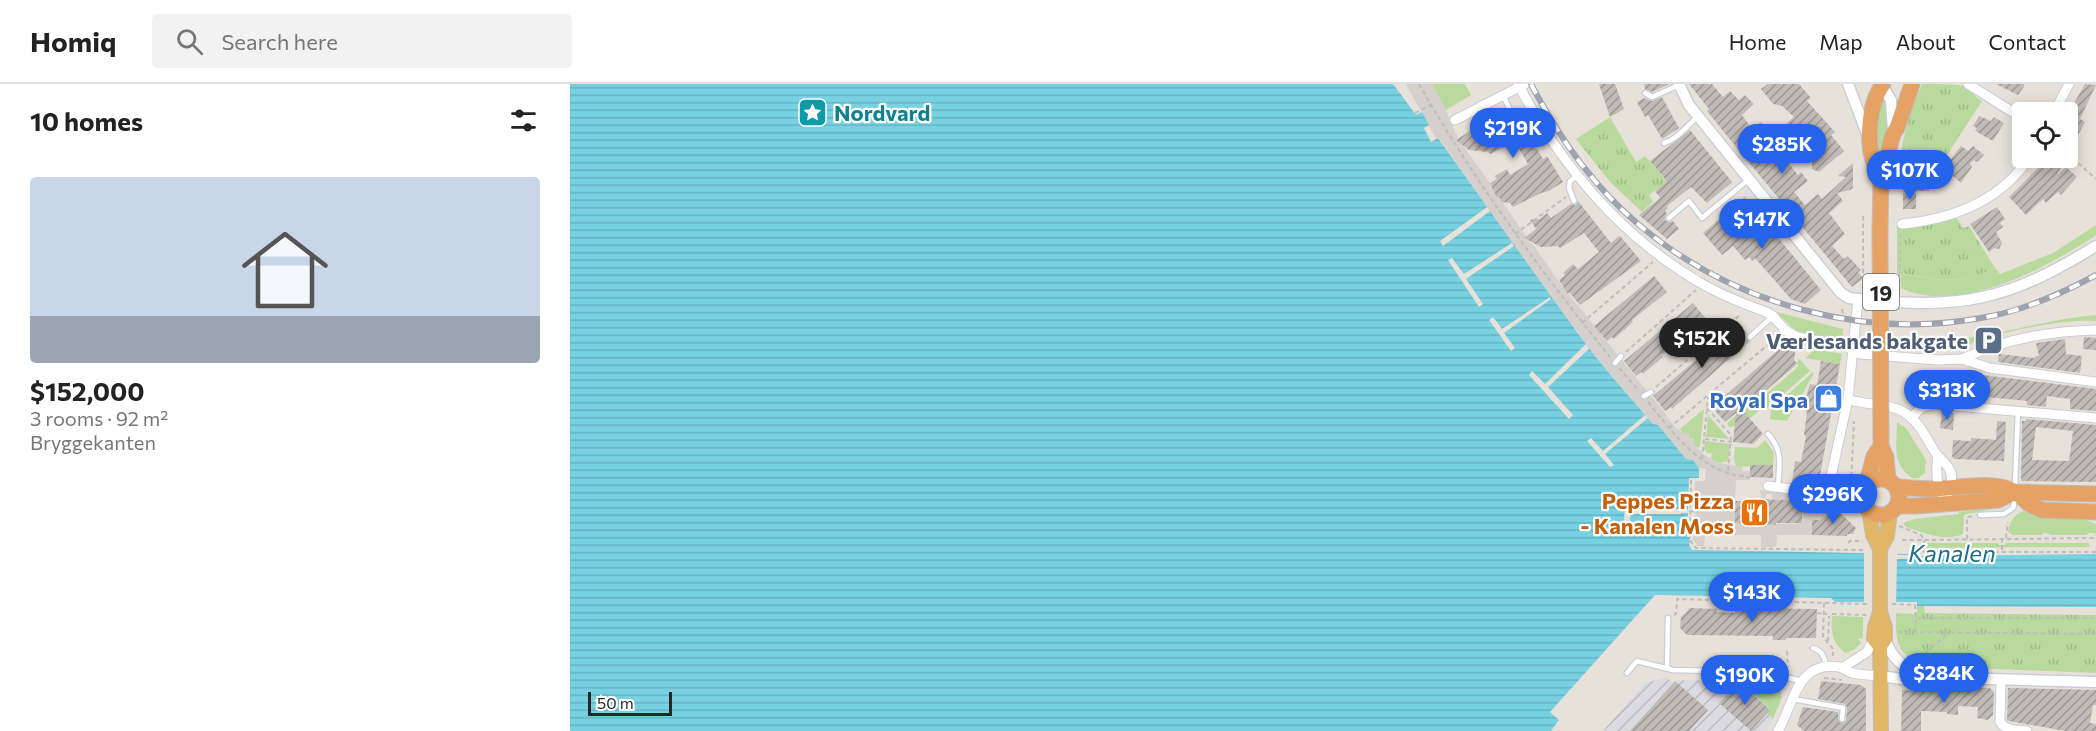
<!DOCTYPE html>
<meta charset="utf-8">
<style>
:root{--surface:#fff;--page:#f2f2f2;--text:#222;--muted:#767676;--line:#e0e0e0;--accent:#2563eb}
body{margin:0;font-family:Commissioner,sans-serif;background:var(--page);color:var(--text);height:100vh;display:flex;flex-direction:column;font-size:22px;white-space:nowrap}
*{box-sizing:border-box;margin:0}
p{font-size:20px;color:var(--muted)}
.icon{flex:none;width:33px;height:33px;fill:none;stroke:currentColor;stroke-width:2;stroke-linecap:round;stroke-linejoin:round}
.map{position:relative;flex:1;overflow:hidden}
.side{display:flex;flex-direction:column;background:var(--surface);width:570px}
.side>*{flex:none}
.buttons{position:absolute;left:1442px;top:18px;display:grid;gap:12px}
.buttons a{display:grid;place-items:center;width:66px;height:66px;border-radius:6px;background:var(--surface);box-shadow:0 3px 15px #0003;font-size:30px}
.scale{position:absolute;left:18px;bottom:15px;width:84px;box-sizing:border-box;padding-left:6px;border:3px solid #272727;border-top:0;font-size:16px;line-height:21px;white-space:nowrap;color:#272727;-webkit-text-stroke:4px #fff;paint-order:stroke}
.price{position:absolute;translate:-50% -51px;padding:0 14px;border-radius:21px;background:var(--accent);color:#fff;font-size:20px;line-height:39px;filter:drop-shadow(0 2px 3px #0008)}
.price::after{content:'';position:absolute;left:50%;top:36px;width:18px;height:14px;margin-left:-9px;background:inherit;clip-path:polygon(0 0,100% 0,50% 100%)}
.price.selected{background:#222;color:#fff}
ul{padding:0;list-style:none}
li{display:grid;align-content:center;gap:12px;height:318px;padding:0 30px}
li+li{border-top:2px solid var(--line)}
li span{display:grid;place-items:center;height:186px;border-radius:6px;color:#555}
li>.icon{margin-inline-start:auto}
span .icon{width:108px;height:108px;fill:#fffc;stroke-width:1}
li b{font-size:26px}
h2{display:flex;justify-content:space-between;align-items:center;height:72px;padding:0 30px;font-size:26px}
header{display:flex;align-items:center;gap:36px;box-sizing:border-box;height:84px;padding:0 30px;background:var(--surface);border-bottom:2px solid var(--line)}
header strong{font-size:28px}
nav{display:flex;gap:33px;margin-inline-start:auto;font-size:21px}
.search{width:420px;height:54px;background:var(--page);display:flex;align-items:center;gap:15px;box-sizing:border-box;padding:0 21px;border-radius:6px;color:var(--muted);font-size:22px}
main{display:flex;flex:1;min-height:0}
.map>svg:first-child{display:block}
.industrial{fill:url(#industrial-furrows)}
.grass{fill:#b8da9c}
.park{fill:url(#park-tufts)}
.plaza{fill:#d5d0cc}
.water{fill:url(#water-rules)}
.pier{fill:#e8e1da}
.building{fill:url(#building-hatch);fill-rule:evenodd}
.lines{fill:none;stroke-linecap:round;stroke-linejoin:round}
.service-casing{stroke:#c9cdd8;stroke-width:7}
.minor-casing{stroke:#c9cdd8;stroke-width:11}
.tertiary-casing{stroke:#c9cdd8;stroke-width:13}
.primary-casing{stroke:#bebebe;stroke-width:16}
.trunk-casing{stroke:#bebebe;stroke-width:17}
.path{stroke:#bebebe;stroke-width:2;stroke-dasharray:4.5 3;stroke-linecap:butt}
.service{stroke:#fff;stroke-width:4.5}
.minor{stroke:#fff;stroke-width:9}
.tertiary{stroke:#fff;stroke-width:10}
.primary{stroke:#e1b667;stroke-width:14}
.trunk{stroke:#e6a264;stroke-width:15}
.rail-casing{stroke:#9ea3b0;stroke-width:6}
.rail{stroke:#fff;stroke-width:4;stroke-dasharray:11;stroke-linecap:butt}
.primary-bridge-casing{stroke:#bebebe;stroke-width:16;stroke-linecap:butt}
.trunk-bridge-casing{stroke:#bebebe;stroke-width:17;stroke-linecap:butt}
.path-bridge{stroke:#bebebe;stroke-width:2;stroke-dasharray:4.5 3;stroke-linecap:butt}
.primary-bridge{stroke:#e1b667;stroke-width:14}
.trunk-bridge{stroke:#e6a264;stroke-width:15}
.labels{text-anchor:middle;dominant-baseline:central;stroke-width:4.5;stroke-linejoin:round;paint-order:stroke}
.shield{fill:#fff;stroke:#686868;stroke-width:1.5}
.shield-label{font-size:21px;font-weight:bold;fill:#272727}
.culture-label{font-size:22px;font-weight:bold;fill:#0d838f;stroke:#fff;text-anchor:start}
.service-label{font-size:22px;font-weight:bold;fill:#4e5e75;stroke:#fff;text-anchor:end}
.shop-label{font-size:22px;font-weight:bold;fill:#366cbe;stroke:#fff;text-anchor:end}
.food-label{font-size:22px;font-weight:bold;fill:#c56008;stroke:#fff;text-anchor:end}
.water-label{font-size:24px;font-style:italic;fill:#1b6f88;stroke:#fff}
</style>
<header>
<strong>Homiq</strong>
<div class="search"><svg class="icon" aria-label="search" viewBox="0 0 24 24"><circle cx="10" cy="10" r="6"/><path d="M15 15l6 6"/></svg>Search here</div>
<nav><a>Home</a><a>Map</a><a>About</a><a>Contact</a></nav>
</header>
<main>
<section class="side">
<h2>10 homes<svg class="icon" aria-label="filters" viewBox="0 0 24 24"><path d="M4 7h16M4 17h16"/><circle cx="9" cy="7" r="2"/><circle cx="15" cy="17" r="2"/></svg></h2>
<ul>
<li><span style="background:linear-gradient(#c9d6e8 75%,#9aa5b1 0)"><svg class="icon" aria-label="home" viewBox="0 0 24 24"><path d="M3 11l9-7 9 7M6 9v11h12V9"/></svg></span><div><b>$152,000</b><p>3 rooms · 92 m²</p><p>Bryggekanten</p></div></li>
</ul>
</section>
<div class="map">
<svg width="1526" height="647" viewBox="0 0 1526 647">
<defs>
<pattern id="industrial-furrows" width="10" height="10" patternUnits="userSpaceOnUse" patternTransform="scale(1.5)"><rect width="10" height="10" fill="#dcdae1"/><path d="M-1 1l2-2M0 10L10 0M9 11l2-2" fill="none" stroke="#bdbbc1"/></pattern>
<pattern id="park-tufts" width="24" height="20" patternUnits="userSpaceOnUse" patternTransform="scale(1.5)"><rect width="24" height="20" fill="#b8da9c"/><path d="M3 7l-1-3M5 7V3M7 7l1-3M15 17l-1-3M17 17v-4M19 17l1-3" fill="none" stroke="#9ebb86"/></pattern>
<pattern id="water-rules" width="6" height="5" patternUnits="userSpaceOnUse" patternTransform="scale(1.5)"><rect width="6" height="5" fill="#77d1e1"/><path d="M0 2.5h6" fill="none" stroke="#67b3c1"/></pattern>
<pattern id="building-hatch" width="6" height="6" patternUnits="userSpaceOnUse" patternTransform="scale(1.5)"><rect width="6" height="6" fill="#c1bbb7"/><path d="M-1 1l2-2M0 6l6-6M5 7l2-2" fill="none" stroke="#9d9895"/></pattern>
</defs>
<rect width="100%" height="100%" fill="#e8e1da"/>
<path class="industrial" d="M1096,593L1103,599L1105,596H1115L1206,599L1212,607V613L1197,647H1033L1075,599Z"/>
<g class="grass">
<path d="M862,0H895L901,11L876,26Z"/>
<path d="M1312,10C1324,32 1315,59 1311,82L1306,50Z"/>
<path d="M1526,141V151C1479,183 1388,232 1331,204V190L1373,196L1399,195L1425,184L1430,190L1483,169Z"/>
<path d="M1206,228L1273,245V257L1226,247Z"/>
<path d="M1526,231V237C1491,235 1435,247 1402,259V260L1367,268L1325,264V253C1352,253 1378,256 1404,253C1445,247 1485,234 1526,231Z"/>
<path d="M1246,265L1272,270L1270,280L1235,274Z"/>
<path d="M1230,275L1240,287L1194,327L1190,326C1180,334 1172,342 1159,343L1157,339L1186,315L1188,317L1229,282L1226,279Z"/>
<path d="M1243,288V291L1217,337L1200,335L1201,325Z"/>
<path d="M1134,325L1130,362L1126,365L1110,345Z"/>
<path d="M1138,331L1159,355L1136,353Z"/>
<path d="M1327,338L1336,344L1356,376L1355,389L1348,394H1342C1321,379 1327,361 1327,338Z"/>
<path d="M1195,356L1204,369L1203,381L1166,383L1164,374L1165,363L1187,364Z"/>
<path d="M1135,357L1160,360L1158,377L1149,379L1141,375L1142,369H1137L1134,365Z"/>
<path d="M1431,424L1396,430L1394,432L1393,450C1374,458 1355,449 1336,443L1333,439L1345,435L1389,430V428Z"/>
<path d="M1452,427L1467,431L1505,432L1526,440V452L1525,449H1518L1517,451H1480V450L1473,449L1472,451H1443L1438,448C1440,437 1443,433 1452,427Z"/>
<path d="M1355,459H1428L1429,461H1435V459H1519V463L1355,464Z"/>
<path d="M1262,532L1293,533V554L1288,555L1291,559L1285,565L1276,569C1262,560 1261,547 1262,532Z"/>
<path d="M1151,597L1202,599L1209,602L1212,613L1203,635L1197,629L1200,625L1169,598L1158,609L1150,602Z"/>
</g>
<g class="park">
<path d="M1352,0C1364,0 1382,0 1393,2C1401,5 1404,13 1412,17L1370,82L1330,83C1330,59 1342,22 1352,0Z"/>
<path d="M1040,33L1066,78L1075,72L1097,97L1079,111L1083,118L1072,128L1040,98L1006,55Z"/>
<path d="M1383,133L1388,136L1393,144L1399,142L1425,184L1399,195L1373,196L1327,189V138L1331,143H1344Z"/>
<path d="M1347,522H1354L1355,529L1526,531V589L1348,582C1325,564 1326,557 1326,529L1347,530Z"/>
</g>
<path class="plaza" d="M836,0H862L876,26L888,54L886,56L894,63L920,99L927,114L929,113L956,152L955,154L964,162L992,202L1095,329L1103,341L1113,349H1119V354H1124V360L1133,370L1149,379L1172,383L1173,387H1180V396H1166L1165,418L1192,441L1231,439L1205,415H1202V410H1196L1195,415L1192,417L1190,406L1244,412L1258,408L1261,412V419L1265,424L1261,430H1255L1251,436H1242V451H1207L1206,463H1191V451H1135L1134,462H1128L1123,456L1124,431L1126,430L1124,424L1125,397H1135L1136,385L1129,384L1123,376L1116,375L1088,342L1083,340L1019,265L1008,248L980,213L869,54L866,55Z"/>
<path class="water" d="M0,0H823L846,31L852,28L859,41L854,44L861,58L868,54C918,124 967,194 1018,263C1038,289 1061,314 1083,340L1088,341L1116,375L1123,376L1129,384V394H1119L1117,453H1120L1119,461L1122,466L1342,470L1347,472L1526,470V523L1347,522V518H1265L1261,514L1085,511L980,628L989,636L981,647H0Z"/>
<g class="pier">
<path d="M917,123L920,127L873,162L870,157Z"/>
<path d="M942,159L944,162L896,195L913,220L909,223L878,176L882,174L894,190Z"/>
<path d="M980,213L981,215L934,249L945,264L941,267L919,236L923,233L932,245Z"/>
<path d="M1016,260L1019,265L978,303L1003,331L999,335L959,291L962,287L975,300Z"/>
<path d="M1075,331L1078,334L1035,370L1044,381L1040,383L1017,357L1021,354L1033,367Z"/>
<path d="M1055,418H1061V424L1110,425L1118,426V429H1111V430H1060V437H1054Z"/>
<path d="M1294,467H1327V471H1346L1347,473L1362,474L1327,475L1326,521H1294Z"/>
</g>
<g class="building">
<path d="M1029,0H1045L1054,25L1040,33Z"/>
<path d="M1074,0H1099L1082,8L1075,5Z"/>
<path d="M1119,0H1142L1153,13L1160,7L1169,16L1175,11L1184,20L1172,31L1182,45L1191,38L1199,49L1196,51L1228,91L1231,88L1238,97L1224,108L1235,121L1248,110L1252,115L1276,93L1268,92L1283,79V104L1280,106L1267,109L1273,117L1259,129L1275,150L1262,162L1274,175L1278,172L1291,186L1288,188L1293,194L1282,203L1153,47L1137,27L1139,25Z"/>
<path d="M1198,0H1229L1241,14L1237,17L1265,48L1261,51L1274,67L1249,88L1242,85V74L1249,68L1236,57L1228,55L1216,40L1224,33L1212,22L1203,20L1191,5Z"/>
<path d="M1426,0H1454V3L1448,11Z"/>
<path d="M1515,0L1526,1L1510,35L1515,38L1506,55L1497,51V32Z"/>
<path d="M1092,13L1109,44L1092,55L1078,31L1075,33L1067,18L1074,14L1082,17Z"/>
<path d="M944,26L973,75L977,72L993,98L979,107L971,109L943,123L940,119L932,118L929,113L927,114L920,99L927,95L925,92L937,85L940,91L958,80L945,58L920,70L918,68L899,66L886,56L903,45L901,40L912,33L915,39L936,28L939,30H942Z"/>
<path d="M1409,32L1421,37L1424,33L1434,39L1423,57L1405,47L1407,44L1403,42Z"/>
<path d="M1120,46L1162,98L1137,119L1121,103L1097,122L1098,124L1095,127L1097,130L1095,133V136L1099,138L1103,137L1109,145L1097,155L1069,131L1090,114L1085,107L1097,97L1080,77Z"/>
<path d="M1391,62L1398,67L1403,62L1414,71L1408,77L1406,78L1404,76L1400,79L1402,83L1391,99L1374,84Z"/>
<path d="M1478,74H1490L1495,77L1486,92L1496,83L1507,93L1491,111L1488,108L1476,119L1473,115L1456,131L1439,113Z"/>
<path d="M1344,88H1370V104H1359V107H1344Z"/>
<rect x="1333" y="109" width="13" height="16"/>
<path d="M1175,113L1251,206L1235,220L1221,215L1185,174L1182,177L1179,173L1175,176L1163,162L1152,171L1133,149Z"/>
<path d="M1008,117L1041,159L1049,152L1051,153L1071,177L1010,221L999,208L998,210L989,196L995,191L993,189L1003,180L1008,185L1029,168L1014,149L990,164L988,162L971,163L954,154L966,145L960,136L970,135L977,129L981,134L1001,120L1006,121Z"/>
<path d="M1427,123L1435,135L1430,139L1433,143L1426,148L1432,159L1429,165L1424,164L1419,168L1400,140Z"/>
<path d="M1084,192L1097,208L1062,236L1063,238L1044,255L1042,253L1037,257L1024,242Z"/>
<path d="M1123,219L1136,235L1092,271L1093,273L1073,290L1071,288L1066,292L1054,277Z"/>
<path d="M1169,240L1177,249L1176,255L1180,257L1102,325L1101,323L1095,327L1083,312L1150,256L1153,248L1155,251Z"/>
<path d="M1514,253L1526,254V266L1513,265Z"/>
<path d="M1495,255L1496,270L1512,272L1510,289L1428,278L1429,270L1465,274L1466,272H1469L1466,259Z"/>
<path d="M1215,260L1226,262L1224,276L1227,280L1186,315L1185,313L1171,324L1193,350L1183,360L1163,358L1166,329L1155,338L1142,323Z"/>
<path d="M1251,277L1270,280L1249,397L1245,401L1222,398L1225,377L1231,378L1236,352L1234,351L1237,328L1234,326L1238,306L1240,300L1247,301Z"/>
<path d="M1349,288L1388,291L1389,288L1526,305V327L1500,325V315L1477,312L1476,323L1457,321V317L1417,313V309L1397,306L1396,316L1347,314Z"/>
<path d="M1372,328L1384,329L1383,346L1370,344Z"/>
<path d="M1456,335L1526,341V398L1451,397L1452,337H1456ZM1466,343L1503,347L1499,377L1462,376Z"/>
<path d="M1427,337L1436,338L1434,377L1384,375L1382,372L1383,356L1401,357V354L1426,356Z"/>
<path d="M1180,381H1203V394L1180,393Z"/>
<path d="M1192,415L1232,417V439H1206V441L1165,439V417H1192Z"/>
<path d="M1265,424L1286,444L1283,450H1277V452L1242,451V436H1250Z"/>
<path d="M1120,524L1147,525L1146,528L1165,529V525H1170V524L1247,525L1246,554H1216V556H1203V552L1117,551L1110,544L1111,533Z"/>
<path d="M1105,597L1138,626L1119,647H1060Z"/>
<path d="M1251,597L1291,601L1296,605V647H1234L1227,641L1233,623L1268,628L1269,638L1272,639L1276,637L1277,624L1275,620L1248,615Z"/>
<path d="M1169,598L1200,626L1181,647L1149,619Z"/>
<path d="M1378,602L1420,604L1424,608L1423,631L1418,636L1407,634L1408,623L1388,622V631L1377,630V628L1351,627V647H1331L1332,606L1378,608Z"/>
<path d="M1438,604L1526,606V621H1523L1520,639L1526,640V647H1495L1439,637L1437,636Z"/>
</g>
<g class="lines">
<defs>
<g id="service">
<path d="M1075,9L1082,13L1109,1"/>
<path d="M933,11L940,26"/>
<path d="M1094,59C1108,55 1117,41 1129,32"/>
<path d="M1004,117L999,104L1000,97L1007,92"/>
<path d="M1099,134L1119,117L1132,134L1178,96"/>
<path d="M1180,253L1203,232"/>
<path d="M1045,279L1051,272"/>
<path d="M1074,312L1081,308"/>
<path d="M1198,350C1214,368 1209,381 1208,403"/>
<path d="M1445,402L1448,327"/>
<path d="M1410,431L1434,430L1443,424L1445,414"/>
<path d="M1243,564C1253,567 1254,573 1256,582"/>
<path d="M1097,584L1098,534"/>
<path d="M1057,589L1067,577L1103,586L1196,588L1231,597"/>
<path d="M1223,615L1273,624L1272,635"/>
</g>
<g id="minor">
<path d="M948,0C990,80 1050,152 1129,198C1150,211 1174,220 1196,228L1203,232L1215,246L1227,253L1275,262L1290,270L1367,276L1392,275L1420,284L1526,298"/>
<path d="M1398,0L1452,34"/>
<path d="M1484,28L1499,0"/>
<path d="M885,36L955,0"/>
<path d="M1332,140C1383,135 1430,117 1459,74"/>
<path d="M1392,275C1434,255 1480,247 1526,246"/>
<path d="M1278,315C1295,322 1315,318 1332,327C1350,337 1356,355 1367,371C1372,377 1379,381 1381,389C1382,395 1381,403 1379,408"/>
<path d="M1341,334L1351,324L1362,320L1526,334"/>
<path d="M1368,372C1365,390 1367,402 1376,419"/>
<path d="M1198,402L1247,408L1255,405L1260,397L1278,315L1288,215"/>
<path d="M1272,584L1297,568L1304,555"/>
<path d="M1431,596L1430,638C1435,647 1448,646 1457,647"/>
<path d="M1208,647C1224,619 1227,576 1270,583C1274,584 1278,588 1282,589C1291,591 1301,591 1310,592"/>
</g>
<g id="tertiary">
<path d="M1109,0L1119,21L1271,209L1279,214C1320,219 1373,222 1413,213C1454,204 1490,184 1526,162"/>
<path d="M1278,0L1297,50"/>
<path d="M1311,0L1321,16L1323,48"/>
<path d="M1315,555C1322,575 1334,584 1352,593"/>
<path d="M1310,592L1339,596L1353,593L1526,598"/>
</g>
<g id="primary">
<path d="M1299,426L1303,451"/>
<path d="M1317,452L1320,428"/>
<path d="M1310,528L1305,543L1304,555L1310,562L1311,647"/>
<path d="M1310,562L1315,555V543L1310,528"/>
</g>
<g id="trunk">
<path d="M1311,92C1294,71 1297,22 1313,0"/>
<path d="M1310,147L1311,92C1322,78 1316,57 1327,44L1342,0"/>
<path d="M1311,362L1316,373L1318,395"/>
<circle cx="1311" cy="413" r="18"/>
<path d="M1296,402L1304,372L1311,362"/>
<path d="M1327,403C1339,404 1352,405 1365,405C1390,404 1423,396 1446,408L1526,410"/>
<path d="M1446,408L1459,420L1472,426L1526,428"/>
<path d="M1327,422H1345L1428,416L1446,408"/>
</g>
</defs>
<use href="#service" class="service-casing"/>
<use href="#minor" class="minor-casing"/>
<use href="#tertiary" class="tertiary-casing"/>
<use href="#primary" class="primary-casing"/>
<use href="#trunk" class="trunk-casing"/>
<g class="path">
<path d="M849,0C904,97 970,186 1040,273"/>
<path d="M845,29L861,21"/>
<path d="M1497,69L1526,95"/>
<path d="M945,150L996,113"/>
<path d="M1293,204V133H1297"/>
<path d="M1329,207L1331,151"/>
<path d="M1272,225L1275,238"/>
<path d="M1012,239L1083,178"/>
<path d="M1056,268L1126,206"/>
<path d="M1049,284L1069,307"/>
<path d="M1086,303L1171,230"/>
<path d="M1078,318C1101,346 1122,376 1157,389C1165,392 1173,391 1180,394"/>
<path d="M1137,324L1161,351L1158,389"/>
<path d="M1099,344L1207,253"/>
<path d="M1135,355L1162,358"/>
<path d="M1132,375L1138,313"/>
<path d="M1121,396L1120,451L1121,458L1126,464L1293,466"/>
<path d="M1281,400L1284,337"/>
<path d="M1259,416H1280"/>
<path d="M1120,427L1129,428"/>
<path d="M1329,442L1351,451L1354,456L1526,454"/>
<path d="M1432,454V468"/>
<path d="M1436,454L1438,438"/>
<path d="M1397,455V433L1404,432"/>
<path d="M1332,456H1354L1353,468H1526"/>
<path d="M1278,459L1280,457H1293"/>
<path d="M1254,519L1253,553L1263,565V572"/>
<path d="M1322,520L1345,521L1346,535"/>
<path d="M1262,530L1297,531"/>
<path d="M1104,531L1106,530L1107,515L1298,520"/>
<path d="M1328,548L1526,550"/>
<path d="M1345,548L1346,535L1349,534H1526"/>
<path d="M1258,557L1259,532"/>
<path d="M1217,567L1218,583"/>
<path d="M1344,578L1379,549"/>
<path d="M1254,594L1272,596"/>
</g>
<use href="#service" class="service"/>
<use href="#minor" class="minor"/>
<use href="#tertiary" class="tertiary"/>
<use href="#primary" class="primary"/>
<use href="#trunk" class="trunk"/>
<defs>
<path id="rail" d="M961,0C988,52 1022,101 1068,140C1162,220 1294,257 1416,233C1455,226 1491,210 1526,191"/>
</defs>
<use href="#rail" class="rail-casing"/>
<use href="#rail" class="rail"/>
<defs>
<g id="primary-bridge">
<path d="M1303,451L1310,465"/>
<path d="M1310,528V465L1317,452"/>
</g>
<path id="trunk-bridge" d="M1310,147L1311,362"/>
</defs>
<use href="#primary-bridge" class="primary-bridge-casing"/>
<use href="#trunk-bridge" class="trunk-bridge-casing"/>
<path class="path-bridge" d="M1247,529L1257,530"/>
<use href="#primary-bridge" class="primary-bridge"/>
<use href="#trunk-bridge" class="trunk-bridge"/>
</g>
<defs>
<symbol id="sight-square" viewBox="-11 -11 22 22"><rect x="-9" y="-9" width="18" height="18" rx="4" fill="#0f9aa8" stroke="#fff"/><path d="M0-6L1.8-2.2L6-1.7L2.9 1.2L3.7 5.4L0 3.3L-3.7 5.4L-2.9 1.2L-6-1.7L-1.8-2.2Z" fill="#fff"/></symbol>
<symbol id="parking-square" viewBox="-11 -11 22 22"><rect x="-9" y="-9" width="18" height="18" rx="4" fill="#5c6f8a" stroke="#fff"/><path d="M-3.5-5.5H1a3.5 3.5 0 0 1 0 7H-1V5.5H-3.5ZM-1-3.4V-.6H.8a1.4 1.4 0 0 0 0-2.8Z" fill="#fff"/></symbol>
<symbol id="shop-square" viewBox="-11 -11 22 22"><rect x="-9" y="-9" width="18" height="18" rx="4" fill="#3f7fe0" stroke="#fff"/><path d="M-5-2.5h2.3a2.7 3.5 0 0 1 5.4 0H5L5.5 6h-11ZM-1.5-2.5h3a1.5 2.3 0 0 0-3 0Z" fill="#fff"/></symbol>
<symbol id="restaurant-square" viewBox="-11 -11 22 22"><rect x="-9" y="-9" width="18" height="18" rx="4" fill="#e8710a" stroke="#fff"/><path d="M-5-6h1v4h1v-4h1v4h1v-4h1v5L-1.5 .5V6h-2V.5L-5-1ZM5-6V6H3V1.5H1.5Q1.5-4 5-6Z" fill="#fff"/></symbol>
</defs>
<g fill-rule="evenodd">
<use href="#sight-square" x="226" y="12" width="33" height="33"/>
<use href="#parking-square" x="1402" y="240" width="33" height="33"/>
<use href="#shop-square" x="1242" y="298" width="33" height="33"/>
<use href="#restaurant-square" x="1168" y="412" width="33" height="33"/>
</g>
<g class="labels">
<rect class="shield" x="1293" y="190" width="36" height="36" rx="4.5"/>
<g class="shield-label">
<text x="1311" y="208">19</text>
</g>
<g class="culture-label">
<text x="264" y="28">Nordvard</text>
</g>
<g class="service-label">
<text x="1398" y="256">Værlesands bakgate</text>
</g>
<g class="shop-label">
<text x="1238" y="315">Royal Spa</text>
</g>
<g class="food-label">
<text x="1164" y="416">Peppes Pizza<tspan x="1164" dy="25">- Kanalen Moss</tspan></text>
</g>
<g class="water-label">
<text x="1382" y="468">Kanalen</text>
</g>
</g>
</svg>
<div class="buttons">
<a><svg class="icon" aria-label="locate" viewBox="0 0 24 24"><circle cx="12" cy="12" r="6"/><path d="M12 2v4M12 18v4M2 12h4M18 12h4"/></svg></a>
</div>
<div class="scale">50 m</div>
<b class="price" style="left:943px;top:75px">$219K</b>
<b class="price" style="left:1212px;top:91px">$285K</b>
<b class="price" style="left:1340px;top:117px">$107K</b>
<b class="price" style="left:1192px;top:166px">$147K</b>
<b class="price selected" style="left:1132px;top:285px">$152K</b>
<b class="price" style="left:1377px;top:337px">$313K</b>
<b class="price" style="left:1263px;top:441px">$296K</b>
<b class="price" style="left:1182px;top:539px">$143K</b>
<b class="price" style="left:1374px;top:620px">$284K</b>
<b class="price" style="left:1175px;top:622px">$190K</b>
</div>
</main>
